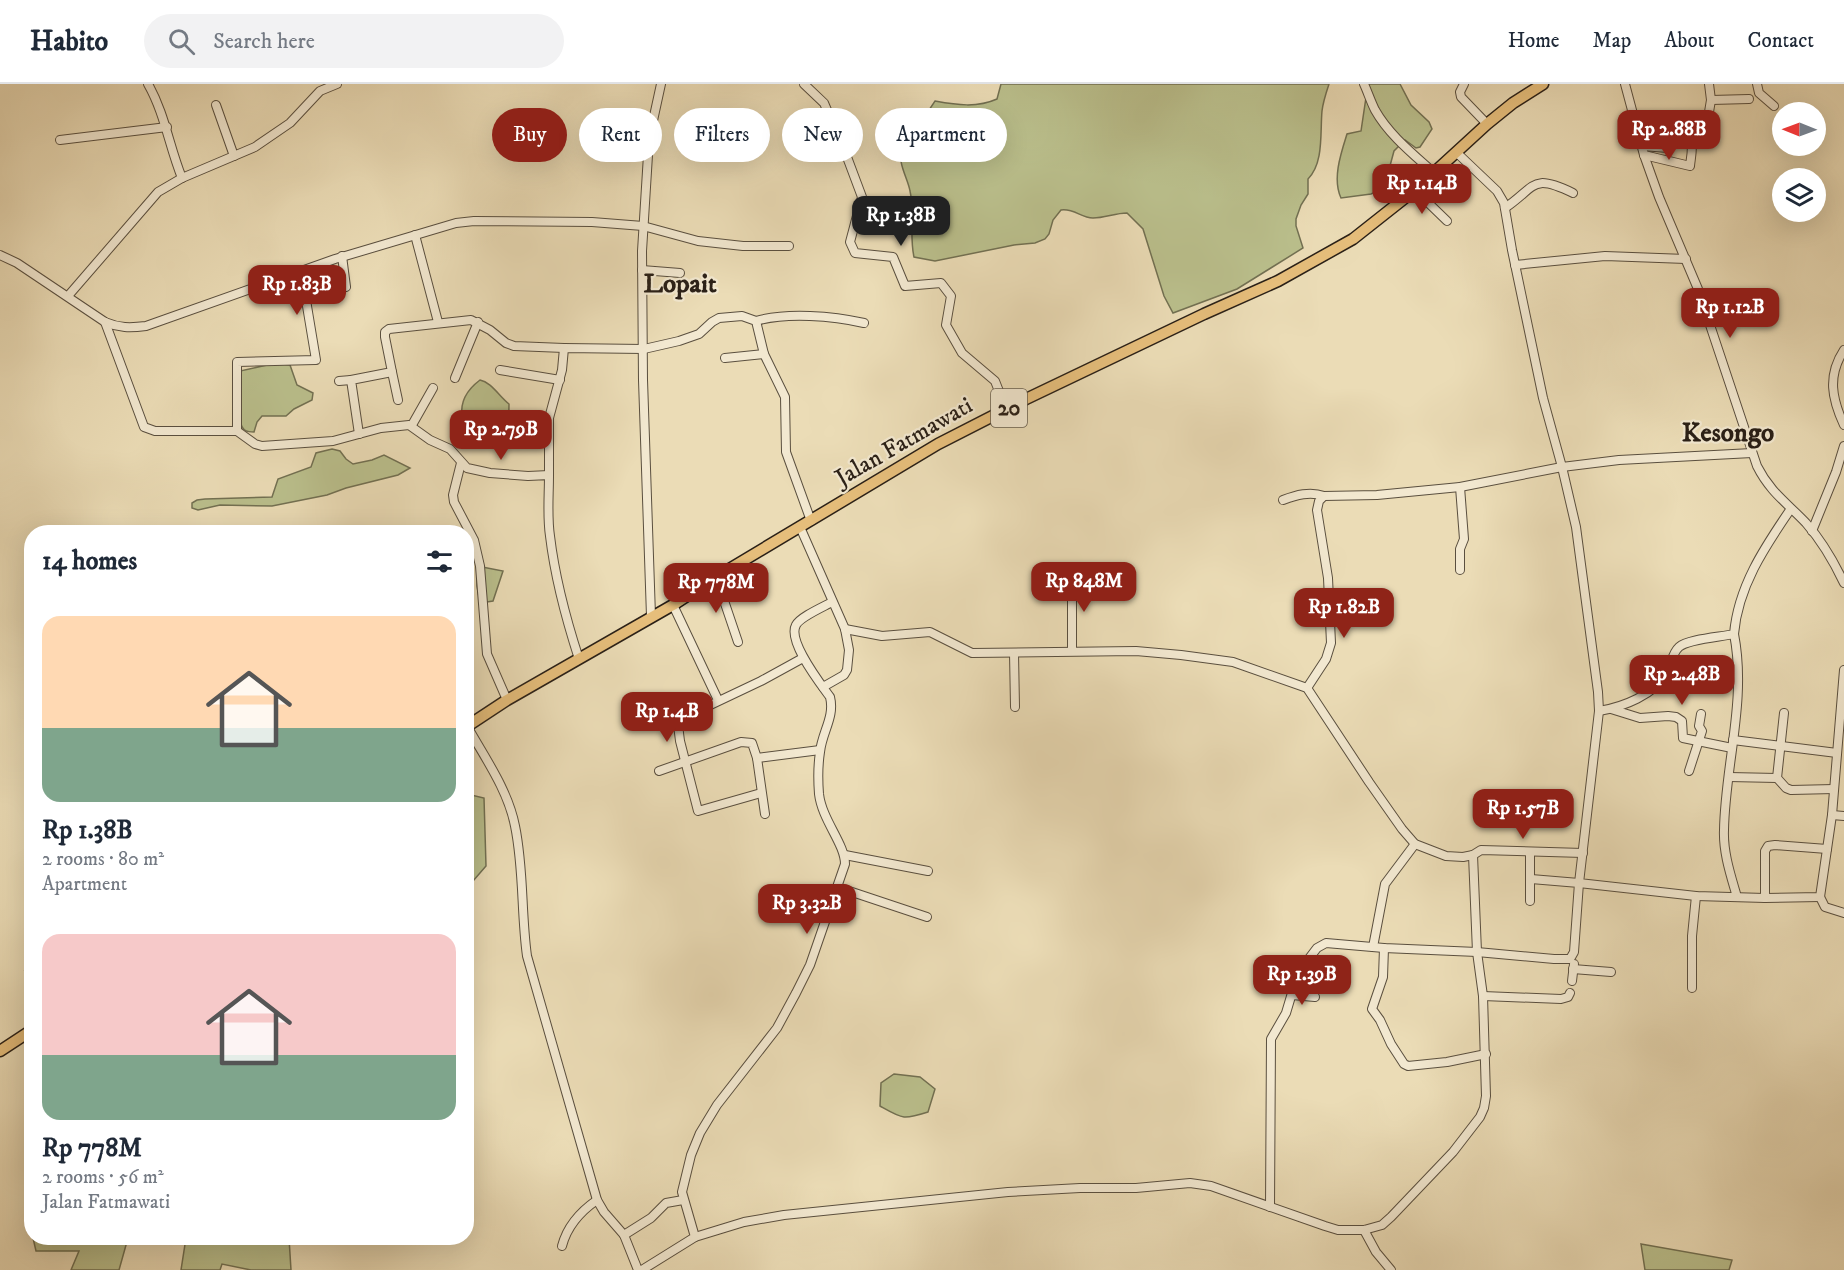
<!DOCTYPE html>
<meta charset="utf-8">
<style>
:root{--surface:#fff;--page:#f2f2f3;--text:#1f2937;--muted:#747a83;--line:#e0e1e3;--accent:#8f2418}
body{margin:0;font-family:"IM FELL DW Pica",serif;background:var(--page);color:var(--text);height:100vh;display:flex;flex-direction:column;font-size:22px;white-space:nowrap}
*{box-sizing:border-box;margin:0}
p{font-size:20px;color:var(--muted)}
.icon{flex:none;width:33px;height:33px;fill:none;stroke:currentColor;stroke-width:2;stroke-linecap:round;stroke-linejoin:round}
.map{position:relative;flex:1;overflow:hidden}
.details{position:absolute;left:24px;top:441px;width:450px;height:720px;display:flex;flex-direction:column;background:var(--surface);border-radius:24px;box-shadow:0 6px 24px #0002}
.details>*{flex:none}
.guide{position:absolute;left:492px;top:24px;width:570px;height:54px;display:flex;gap:12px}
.needle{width:39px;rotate:271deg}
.controls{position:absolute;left:1772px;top:18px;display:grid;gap:12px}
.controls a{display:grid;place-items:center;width:54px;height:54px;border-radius:50%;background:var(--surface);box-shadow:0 6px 24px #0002;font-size:30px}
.price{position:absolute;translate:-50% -51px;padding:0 14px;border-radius:12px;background:var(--accent);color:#fff;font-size:20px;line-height:39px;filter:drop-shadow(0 2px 3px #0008)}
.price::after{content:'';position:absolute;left:50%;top:36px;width:18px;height:14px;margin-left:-9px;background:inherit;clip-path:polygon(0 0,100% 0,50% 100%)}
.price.active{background:#222;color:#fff}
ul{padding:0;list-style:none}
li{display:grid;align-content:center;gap:12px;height:318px;padding:0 18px}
li span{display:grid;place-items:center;height:186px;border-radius:18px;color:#555}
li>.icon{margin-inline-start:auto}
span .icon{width:108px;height:108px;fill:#fffc;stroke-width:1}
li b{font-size:26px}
h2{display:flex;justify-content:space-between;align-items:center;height:72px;padding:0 18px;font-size:26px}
.chip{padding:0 21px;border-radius:27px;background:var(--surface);box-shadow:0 6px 24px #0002;font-size:21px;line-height:54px}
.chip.active{background:var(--accent);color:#fff}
header{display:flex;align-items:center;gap:36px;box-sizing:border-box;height:84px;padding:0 30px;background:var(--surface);border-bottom:2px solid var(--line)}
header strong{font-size:28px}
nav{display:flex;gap:33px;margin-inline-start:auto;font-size:21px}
.search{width:420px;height:54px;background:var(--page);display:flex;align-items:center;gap:15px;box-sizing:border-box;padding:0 21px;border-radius:33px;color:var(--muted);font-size:22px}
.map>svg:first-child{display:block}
.green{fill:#babf8c;stroke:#727052;stroke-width:1.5}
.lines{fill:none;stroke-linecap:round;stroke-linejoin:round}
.minor-casing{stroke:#5a4f3f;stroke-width:10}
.highway-casing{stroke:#2a2017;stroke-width:13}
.minor{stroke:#f2e8d0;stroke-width:8}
.highway{stroke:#e6be7b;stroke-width:10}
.labels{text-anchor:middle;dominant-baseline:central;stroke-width:4.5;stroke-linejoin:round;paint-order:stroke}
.shield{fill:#f2e8d0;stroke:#665c4e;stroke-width:1.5}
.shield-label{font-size:22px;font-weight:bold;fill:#2a2017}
.street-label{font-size:24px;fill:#2a2017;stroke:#f2e8d0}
.quarter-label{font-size:27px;font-weight:bold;fill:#2a2017;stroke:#f2e8d0}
</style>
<header>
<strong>Habito</strong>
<div class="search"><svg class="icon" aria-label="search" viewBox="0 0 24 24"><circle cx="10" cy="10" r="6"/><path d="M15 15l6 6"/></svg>Search here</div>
<nav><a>Home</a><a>Map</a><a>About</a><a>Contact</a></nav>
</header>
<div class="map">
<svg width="1844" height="1186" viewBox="0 0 1844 1186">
<rect width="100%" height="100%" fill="#ebdcb6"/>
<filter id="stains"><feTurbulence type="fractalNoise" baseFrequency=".00333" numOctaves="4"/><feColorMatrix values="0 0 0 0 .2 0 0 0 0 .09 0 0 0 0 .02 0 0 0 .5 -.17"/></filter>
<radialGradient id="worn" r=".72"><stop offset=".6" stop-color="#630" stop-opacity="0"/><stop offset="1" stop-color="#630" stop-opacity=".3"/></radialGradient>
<g class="green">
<path d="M1001,0H1329C1326,9 1323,18 1322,27C1320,49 1324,79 1308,95V110L1301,121L1296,135V142L1303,164L1237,205L1173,229L1164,212L1143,145L1127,129C1115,129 1105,134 1093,134C1081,134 1074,124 1061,126L1053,136L1049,150L1045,155L1035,159L1014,161L935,177L914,173C909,151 915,128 910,107C908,94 896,77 903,66C910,55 922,57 933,54C939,42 933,39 927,29L935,17C957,21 977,24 997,15Z"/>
<path d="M1368,0H1400L1411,21L1429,38L1432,45L1420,63L1416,64L1405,56L1394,67L1384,104L1371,110L1341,114C1332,95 1341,69 1347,50L1361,47Z"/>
<path d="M276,279L290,281L297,301L313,309L312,316L294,325L286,332H262L257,338L254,348C247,348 243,347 241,340L240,287Z"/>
<path d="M480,296C491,298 499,312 509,320C509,332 508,350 501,360L492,359L483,343L462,332C460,317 468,305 480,296Z"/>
<path d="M332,365L340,367L346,375L353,380L372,376L384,371L410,384L398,391L346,404L327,411L272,422L220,421L198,426L192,424V419L197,416L205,415L272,413L278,395L311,383L316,369Z"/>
<path d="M477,482L503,487L493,517L480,519L477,502Z"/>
<path d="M467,710L484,714L486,782L467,804Z"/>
<path d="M894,990L920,993L935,1005L928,1028C903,1036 903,1035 880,1022L881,999Z"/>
<path d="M33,1154H128L119,1186H71L79,1167H36Z"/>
<path d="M186,1154H289L291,1186H251L222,1180L220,1186H181Z"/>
<path d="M1641,1160L1732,1176L1729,1186H1645Z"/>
</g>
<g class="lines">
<defs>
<g id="minor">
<path d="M148,0C165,30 169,62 182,94"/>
<path d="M804,0L824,19L847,73L862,113L850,158L855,169L893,173L905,202L941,199L951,212L946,241L962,269L995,297L1006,325"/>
<path d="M1364,0C1368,9 1371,18 1375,26C1389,51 1413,70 1434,89"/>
<path d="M1464,0L1460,8L1461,13L1487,40"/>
<path d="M1625,0L1644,71L1659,113L1698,205L1757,382C1770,408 1787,419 1806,439C1821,456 1834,478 1844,499"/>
<path d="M1757,0L1759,9L1774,22"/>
<path d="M1711,16L1749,15"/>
<path d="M216,21L234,72"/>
<path d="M1668,35H1685"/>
<path d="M60,56L167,43"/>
<path d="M1642,62L1668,64V54"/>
<path d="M1456,68L1497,107L1504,119L1512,166L1543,314L1562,383L1576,443L1598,608L1599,627L1579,799L1696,812L1765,814L1820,813L1832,731L1844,586"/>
<path d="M1644,71L1690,82C1691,70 1696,56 1684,49L1685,35L1708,34L1711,16L1709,0"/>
<path d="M1415,106L1447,137"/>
<path d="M1505,124C1537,102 1531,89 1573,109"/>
<path d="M415,151L438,238"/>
<path d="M0,171L17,179L105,238C119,244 130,244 146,242L335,175L456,139L474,137L592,138L643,142L698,157L743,162H789"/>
<path d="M342,172L346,203"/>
<path d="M1515,181L1605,172L1686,175"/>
<path d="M642,186L680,189"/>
<path d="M68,212L158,108L182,94L255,63L290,39L320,7L337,0"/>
<path d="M756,237C787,228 833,232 864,239"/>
<path d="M105,238L144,343L155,347H237L255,360L262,362L333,357L381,344L409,341L430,356L450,365L467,384L490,389L528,392L549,391C549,412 547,432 550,452C555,494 566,535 579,575"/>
<path d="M1844,266C1827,292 1832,315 1844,341"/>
<path d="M725,274L764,270"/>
<path d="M500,286L560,296"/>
<path d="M392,288L398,316"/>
<path d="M455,294L478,238"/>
<path d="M339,297L351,296"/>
<path d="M503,331L549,334"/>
<path d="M412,341L433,304"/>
<path d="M237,347V278L316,276L301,186"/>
<path d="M359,350L351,296L392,288L385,253V248L389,245L471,236L490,246L506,259L514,262L564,264"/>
<path d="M461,379L453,411L454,418L474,456L480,482L487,570L507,616"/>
<path d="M549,391V334L562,286L564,264L644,265L679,257L699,250L712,238L719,234L742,232L756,237L764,270L785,313L786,368L811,437"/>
<path d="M1460,403L1464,455L1460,465V486"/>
<path d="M1283,416C1296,411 1310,407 1324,412"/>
<path d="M800,443L845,545L849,566L847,586L844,591L823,603"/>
<path d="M1812,447L1836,388L1844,362"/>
<path d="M716,493L738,558"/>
<path d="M673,521L718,616"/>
<path d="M651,532L643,296L642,167L649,55L661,0"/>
<path d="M845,545L882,552L930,548L972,569L1136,567L1181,571L1233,578L1307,604L1369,698L1402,745L1415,760L1446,772L1463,773L1473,771L1481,766L1583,769"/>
<path d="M1734,550C1747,616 1725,681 1724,746C1723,769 1731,792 1737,813"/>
<path d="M1072,566V491"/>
<path d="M1014,569L1015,623"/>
<path d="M1307,604L1326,575L1331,559L1328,494L1317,426L1319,417L1324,412L1377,411L1460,403L1562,383L1619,376L1752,369"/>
<path d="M1611,625L1640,634L1668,632L1676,633L1682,637L1683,654L1732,664"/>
<path d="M1599,627C1623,623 1654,611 1667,589C1671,581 1672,569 1679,563C1688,555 1721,553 1734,550C1738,503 1764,464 1790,426"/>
<path d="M1784,629L1777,694L1786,704L1791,706L1834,705"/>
<path d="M467,642C485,674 508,706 515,742C524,785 521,829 527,872L597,1116L604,1128L624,1151L638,1186"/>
<path d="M1733,656L1837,669"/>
<path d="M757,674L820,666"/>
<path d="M659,687L741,658L752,659L757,674L765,730"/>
<path d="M1689,687L1702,647L1699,642L1701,630"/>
<path d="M1729,693L1777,694"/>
<path d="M761,709L698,727L680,657L678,641L683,634L761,597L803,574"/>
<path d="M1832,731L1844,732"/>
<path d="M1530,769V817"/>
<path d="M845,771L928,787"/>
<path d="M837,803L927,833"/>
<path d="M1820,813L1825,823L1844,829"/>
<path d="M1765,814V767L1768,762L1775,761L1827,765"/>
<path d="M1373,863L1385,800L1415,760"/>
<path d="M1384,864L1383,893L1372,925L1380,936L1391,960L1404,980L1408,982L1447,978L1486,970"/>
<path d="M1573,885L1611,888"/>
<path d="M29,887L32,891"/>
<path d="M1572,897L1574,880"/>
<path d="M1692,904V852L1696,812"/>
<path d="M1292,911L1315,913"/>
<path d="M1483,912L1561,915L1568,913L1570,909"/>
<path d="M1270,1123L1271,955L1286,929L1298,889L1317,864L1326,859L1384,864L1477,868L1554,875H1570L1574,868L1579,799L1531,795"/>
<path d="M1364,1146L1376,1168L1391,1186"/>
<path d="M624,1151L651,1134L666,1119L683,1116"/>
<path d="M695,1153L744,1138L784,1131L1008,1108L1080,1104H1136L1190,1099L1211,1102L1325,1142L1338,1146H1364L1382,1141L1391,1133L1453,1068L1480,1033L1484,1024L1486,1012L1483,912L1477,868L1473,771"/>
<path d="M562,1162C567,1143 581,1127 597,1116"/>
<path d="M642,1186L695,1153L682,1108L691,1071L700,1049L717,1021L777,944L796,909L810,881L845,780C845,760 822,736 819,710C818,697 818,681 820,668C822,648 835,633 830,613C820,599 787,557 796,541C800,533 823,523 832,518"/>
</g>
<g id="highway">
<path d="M466,643L507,616L673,521L716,493L938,360L1026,315L1204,230L1278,197L1353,155L1415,106L1487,40L1513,19L1543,0"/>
<path d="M0,967L32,946"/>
</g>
</defs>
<use href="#minor" class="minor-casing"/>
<use href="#highway" class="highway-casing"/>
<use href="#minor" class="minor"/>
<use href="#highway" class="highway"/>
</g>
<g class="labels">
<rect class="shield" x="991" y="305" width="36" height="38" rx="4.5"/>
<g class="shield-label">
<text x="1009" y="324">20</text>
</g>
<g class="street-label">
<text transform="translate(904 358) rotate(-30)">Jalan Fatmawati</text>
</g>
<g class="quarter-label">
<text x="680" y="200">Lopait</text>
<text x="1728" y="349">Kesongo</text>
</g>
</g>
<rect width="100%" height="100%" filter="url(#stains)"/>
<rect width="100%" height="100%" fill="url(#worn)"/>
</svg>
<div class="controls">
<a><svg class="needle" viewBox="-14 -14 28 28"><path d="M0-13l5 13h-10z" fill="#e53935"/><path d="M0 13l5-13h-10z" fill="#747a83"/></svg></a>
<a><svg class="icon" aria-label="layers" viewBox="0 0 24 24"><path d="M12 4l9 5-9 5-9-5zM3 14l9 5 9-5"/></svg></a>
</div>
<b class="price" style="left:1669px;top:77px">Rp 2.88B</b>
<b class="price" style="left:1422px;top:131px">Rp 1.14B</b>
<b class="price active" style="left:901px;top:163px">Rp 1.38B</b>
<b class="price" style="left:297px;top:232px">Rp 1.83B</b>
<b class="price" style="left:1730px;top:255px">Rp 1.12B</b>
<b class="price" style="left:501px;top:377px">Rp 2.79B</b>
<b class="price" style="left:1084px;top:529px">Rp 848M</b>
<b class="price" style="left:716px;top:530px">Rp 778M</b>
<b class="price" style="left:1344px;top:555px">Rp 1.82B</b>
<b class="price" style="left:1682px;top:622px">Rp 2.48B</b>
<b class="price" style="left:667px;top:659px">Rp 1.4B</b>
<b class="price" style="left:1523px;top:756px">Rp 1.57B</b>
<b class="price" style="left:807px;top:851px">Rp 3.32B</b>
<b class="price" style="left:1302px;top:922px">Rp 1.39B</b>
<div class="guide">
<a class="chip active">Buy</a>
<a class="chip">Rent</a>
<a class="chip">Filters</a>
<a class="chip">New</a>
<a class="chip">Apartment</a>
</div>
<section class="details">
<h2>14 homes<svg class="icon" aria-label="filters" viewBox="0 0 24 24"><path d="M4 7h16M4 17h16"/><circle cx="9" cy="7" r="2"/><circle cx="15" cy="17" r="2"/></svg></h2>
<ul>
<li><span style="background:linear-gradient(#ffd9b3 60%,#7fa58c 0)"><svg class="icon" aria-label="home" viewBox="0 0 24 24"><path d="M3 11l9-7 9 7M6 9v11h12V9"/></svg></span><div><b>Rp 1.38B</b><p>2 rooms · 80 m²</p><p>Apartment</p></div></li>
<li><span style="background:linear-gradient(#f6c9c9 65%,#7fa58c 0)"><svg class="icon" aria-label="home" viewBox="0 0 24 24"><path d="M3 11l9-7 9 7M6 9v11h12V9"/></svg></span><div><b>Rp 778M</b><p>2 rooms · 56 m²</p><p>Jalan Fatmawati</p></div></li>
</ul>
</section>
</div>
